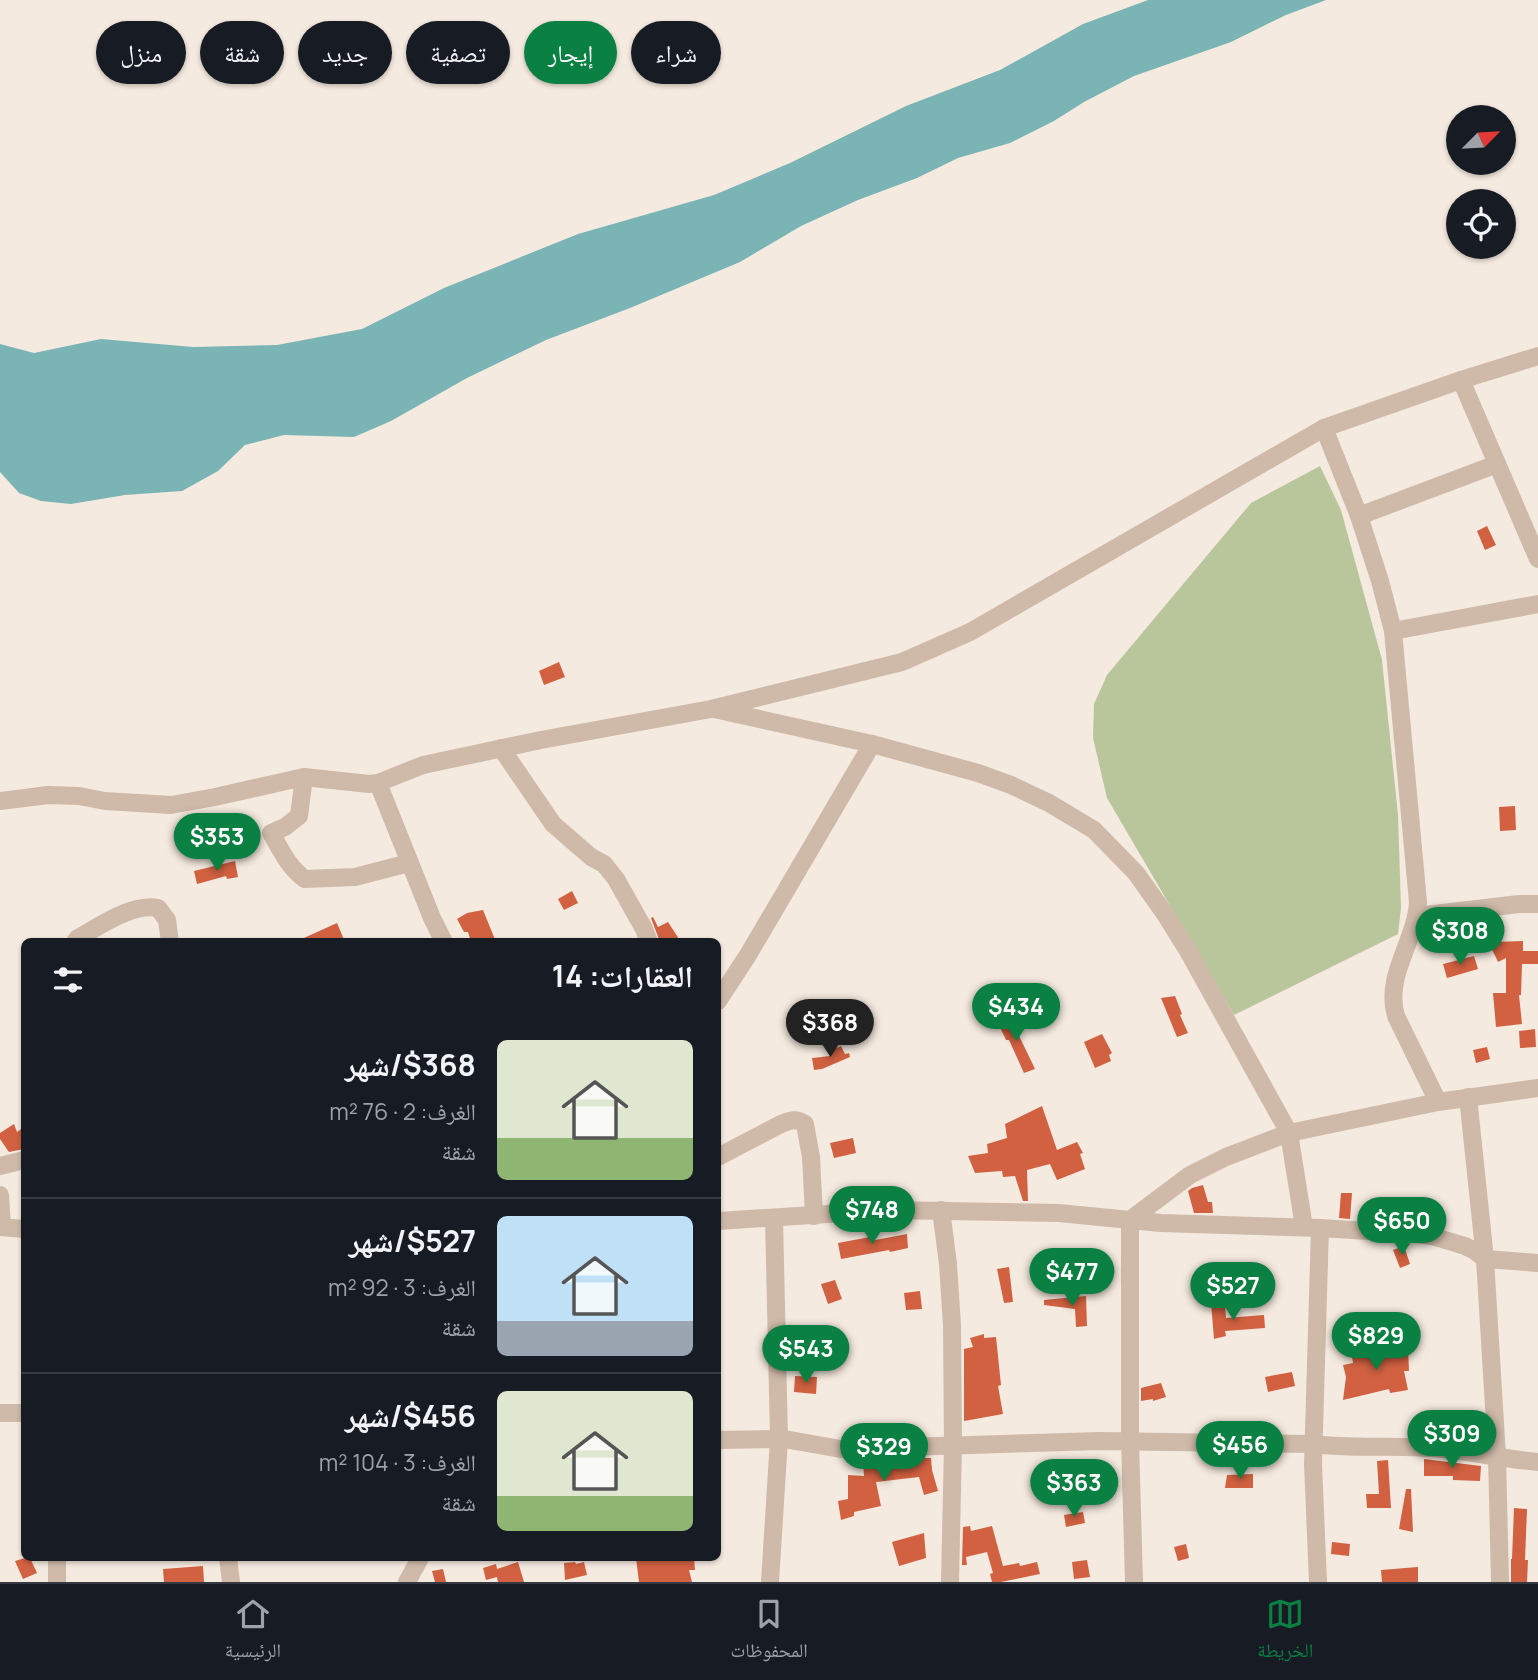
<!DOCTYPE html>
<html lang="ar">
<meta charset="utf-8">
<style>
:root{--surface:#171b24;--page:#20242c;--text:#f1f3f6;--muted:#9ea1a6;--line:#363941;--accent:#0b8043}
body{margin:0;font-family:Manrope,"Noto Naskh Arabic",sans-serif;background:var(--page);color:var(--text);direction:rtl;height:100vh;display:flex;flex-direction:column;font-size:26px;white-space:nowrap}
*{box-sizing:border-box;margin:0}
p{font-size:23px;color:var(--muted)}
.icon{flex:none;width:38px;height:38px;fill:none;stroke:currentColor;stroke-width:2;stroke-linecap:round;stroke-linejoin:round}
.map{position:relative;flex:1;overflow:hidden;direction:ltr}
.details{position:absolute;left:21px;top:938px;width:700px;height:623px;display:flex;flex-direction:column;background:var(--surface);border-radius:10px;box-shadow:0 2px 5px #0004;direction:rtl}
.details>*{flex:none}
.guide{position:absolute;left:21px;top:21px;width:700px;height:63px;direction:rtl;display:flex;gap:14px}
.needle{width:46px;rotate:66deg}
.tools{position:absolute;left:1446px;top:105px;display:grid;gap:14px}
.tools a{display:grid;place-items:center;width:70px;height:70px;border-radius:50%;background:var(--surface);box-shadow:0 2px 5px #0004;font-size:35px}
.price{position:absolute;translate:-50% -60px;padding:0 16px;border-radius:24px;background:var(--accent);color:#fff;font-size:23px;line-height:46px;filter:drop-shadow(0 2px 4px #0008)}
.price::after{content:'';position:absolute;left:50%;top:42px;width:21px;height:16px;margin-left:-10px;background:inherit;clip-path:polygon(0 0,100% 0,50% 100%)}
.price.active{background:#222;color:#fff}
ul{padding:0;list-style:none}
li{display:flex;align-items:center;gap:21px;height:175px;padding:0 28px}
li+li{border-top:2px solid var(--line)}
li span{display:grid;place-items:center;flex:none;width:196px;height:140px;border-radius:10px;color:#555}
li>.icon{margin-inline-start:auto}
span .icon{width:84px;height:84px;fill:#fffc;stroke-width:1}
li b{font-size:30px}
h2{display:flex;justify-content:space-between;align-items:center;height:84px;padding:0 28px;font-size:30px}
.pill{padding:0 24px;border-radius:32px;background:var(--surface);box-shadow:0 2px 5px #0004;font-size:24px;line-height:63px}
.pill.active{background:var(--accent);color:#fff}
.menu{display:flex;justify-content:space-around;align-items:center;height:98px;border-top:2px solid var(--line);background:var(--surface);font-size:19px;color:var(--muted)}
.menu a{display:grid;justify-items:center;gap:4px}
.menu .active{color:var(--accent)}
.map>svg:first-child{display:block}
.green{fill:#b9c69c}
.water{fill:#7ab4b5}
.building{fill:#d16141}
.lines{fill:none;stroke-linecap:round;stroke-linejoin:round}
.minor{stroke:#cfbaa9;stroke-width:18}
</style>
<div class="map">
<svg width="1538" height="1582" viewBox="0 0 1538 1582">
<rect width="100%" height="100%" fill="#f5eadf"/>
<path class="green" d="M1320,466L1341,510L1382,660L1398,815L1401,908L1398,934L1234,1015L1107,798L1093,738L1094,704L1107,675L1251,503Z"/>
<path class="water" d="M1148,0H1326L1286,15L1231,42L1134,76L1084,102L1054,121L1010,143L958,158L917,178L858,200L801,226L740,262L630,308L546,340L467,378L391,421L354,437L284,435L245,445L218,471L182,491L125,495L71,504L41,501L19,493L0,472V344L34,353L101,339L193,347L277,345L362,329L444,288L578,234L714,195L790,163L906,106L1000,70L1083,24Z"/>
<g class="building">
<path d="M1487,526L1496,545L1485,550L1477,531Z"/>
<path d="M559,662L565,677L544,685L539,671Z"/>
<path d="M1515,806L1516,830L1500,831L1499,807Z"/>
<path d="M235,861L238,877L227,879L226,876L197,884L194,871Z"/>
<path d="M572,891L578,903L564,910L558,899Z"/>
<path d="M483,910L496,942H471L468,932H464L457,919L467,913Z"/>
<path d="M653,917L658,927L668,922L681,942H660L651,918Z"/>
<path d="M1478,920H1494V942L1523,941V951H1538V964H1522L1521,995H1519L1522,1024L1496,1027L1493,993H1506V958L1498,962Z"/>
<path d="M337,923L345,942H295Z"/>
<path d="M1474,956L1478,969L1447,978L1443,964Z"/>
<path d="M1175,996L1182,1014L1180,1015L1188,1033L1177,1037L1161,998Z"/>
<path d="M1009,1015L1035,1069L1024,1073L1009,1040H1006L997,1021Z"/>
<path d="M1535,1029L1536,1047L1520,1048L1519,1031Z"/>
<path d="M1102,1034L1112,1053L1109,1055L1111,1061L1095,1068L1084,1042Z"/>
<path d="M841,1046L845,1054L849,1053L850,1057L822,1069L814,1070L812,1058L830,1056L828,1052Z"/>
<path d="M1487,1047L1490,1059L1476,1063L1473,1050Z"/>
<path d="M1042,1106L1057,1150L1077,1142L1083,1153L1080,1154L1085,1169L1057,1180L1050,1164L1027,1170L1028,1201H1023L1015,1176L1003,1177L1002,1171L975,1173L968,1156L988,1153L987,1144L1007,1138L1005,1124Z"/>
<path d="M14,1124L17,1132L24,1127V1149L9,1152L0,1139V1133Z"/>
<path d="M853,1138L856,1153L834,1158L830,1143Z"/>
<path d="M1203,1185L1208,1202H1212L1213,1213H1194L1188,1191L1192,1188Z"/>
<path d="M1341,1193H1352L1350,1219L1339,1218Z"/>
<path d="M907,1234L908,1248L890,1252L889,1250L841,1259L838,1243L870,1237V1241Z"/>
<path d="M1404,1246L1410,1264L1400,1268L1393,1250Z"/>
<path d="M1009,1267L1013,1302L1004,1303L997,1269Z"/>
<path d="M835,1280L842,1299L828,1304L821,1284Z"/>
<path d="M920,1291L922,1309L906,1310L904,1293Z"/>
<path d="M1086,1296L1087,1326L1076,1327L1075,1309L1044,1305V1300Z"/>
<path d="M1218,1302L1220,1307L1225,1306L1226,1318L1264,1315L1265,1328L1225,1331L1226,1336L1214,1339L1211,1303Z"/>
<path d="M984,1334V1338L996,1337L1001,1385L998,1386L1003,1414L964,1421V1349L973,1347L970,1338Z"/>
<path d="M1380,1347V1352L1408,1347L1409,1371H1404L1408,1390L1390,1393L1389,1389L1343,1400L1346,1377L1343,1365L1353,1363L1351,1352Z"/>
<path d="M1292,1372L1295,1386L1268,1392L1265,1377Z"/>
<path d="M795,1376L817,1377L816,1394L794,1392Z"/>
<path d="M1161,1383L1166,1397L1153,1401V1399L1141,1401V1388Z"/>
<path d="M1435,1422V1435H1419V1423Z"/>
<path d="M913,1458H931L932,1470L938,1491L924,1495L919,1477L876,1482L881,1506L854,1512V1516L841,1520L838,1501L848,1499V1475L864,1476L863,1460L878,1459L879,1464L913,1460Z"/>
<path d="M1424,1459L1481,1466L1480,1481L1453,1480V1476H1424Z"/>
<path d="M1388,1460L1391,1508H1367L1366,1494H1379L1377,1461Z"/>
<path d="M1253,1474V1488H1225L1227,1475Z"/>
<path d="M1406,1489H1411L1413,1532L1399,1529Z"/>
<path d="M1514,1508L1527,1509L1525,1560H1528L1527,1582H1511V1559H1512Z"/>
<path d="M1083,1512L1085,1523L1066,1527L1064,1515Z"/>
<path d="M970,1526L971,1531L992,1526L1003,1566L1019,1563L1020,1566L1037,1562L1040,1574L1001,1582H992L990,1574L993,1573L987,1552L966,1557L967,1565H962L963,1527Z"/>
<path d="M924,1533L926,1558L899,1566L892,1542Z"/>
<path d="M1332,1542L1350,1544L1349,1556L1331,1554Z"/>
<path d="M1186,1544L1189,1558L1178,1561L1174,1547Z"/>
<path d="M25,1558H30L37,1573L23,1579L15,1561Z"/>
<path d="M636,1558H694L695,1570H689L692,1582H639Z"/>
<path d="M1087,1560L1090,1577L1074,1579L1072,1562Z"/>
<path d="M518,1562L524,1582H498L497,1577L486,1580L483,1568L496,1564L497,1569Z"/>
<path d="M575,1562L576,1564L584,1562L587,1575L565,1580L564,1563Z"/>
<path d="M203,1566L204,1582H164L163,1569Z"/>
<path d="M1418,1567V1582H1382L1381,1570Z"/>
<path d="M443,1569L446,1582H435L432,1571Z"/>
</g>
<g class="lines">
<g class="minor">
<path d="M1461,380L1538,559"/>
<path d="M1324,428L1359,516L1380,581L1393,631L1418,902C1416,941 1384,976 1396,1016L1438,1102"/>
<path d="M1359,516L1497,464"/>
<path d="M1393,631L1538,604"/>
<path d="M714,709L872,744L978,773L1011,785L1049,803L1094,830L1136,873L1165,914L1188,951L1289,1133L1304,1227"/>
<path d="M501,748L553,824L591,857L604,864L616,879L644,929L649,942"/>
<path d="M304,777L299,816L285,827L271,833C281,850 289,868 305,879L355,877L409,863"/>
<path d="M378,783L432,918L444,942"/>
<path d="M0,801L48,795L79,796L105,801L171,805L215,797L304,777L369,784L378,783L423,765L541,740L711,709L902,662L970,632L1324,428L1461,380L1538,356"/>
<path d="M1417,916L1519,904H1538"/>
<path d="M75,942L78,938C100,926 132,903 158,908L167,920L170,942"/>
<path d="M718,1001L748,955L872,744"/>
<path d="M1468,1097L1485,1259L1497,1456L1500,1582"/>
<path d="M718,1157L781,1124C791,1120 796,1118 805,1124L811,1157L814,1216"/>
<path d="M0,1166L24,1160"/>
<path d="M0,1195L2,1227"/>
<path d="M941,1210L948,1264L952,1325L953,1445L950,1582"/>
<path d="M718,1221L889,1210L1059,1213L1161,1223L1320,1228L1416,1234L1432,1236L1465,1246L1475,1251L1485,1259L1538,1263"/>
<path d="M0,1227L24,1229"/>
<path d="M0,1413H24"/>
<path d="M718,1440L784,1439L841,1449L1100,1441L1314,1444C1352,1449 1391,1445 1429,1448C1466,1450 1501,1459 1538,1462"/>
<path d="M228,1558L231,1582"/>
<path d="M57,1582V1558"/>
<path d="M407,1582L420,1558"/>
<path d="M770,1582L779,1439L774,1218"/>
<path d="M1134,1582L1130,1441V1220L1190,1175L1226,1157L1289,1133L1438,1102L1538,1088"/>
<path d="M1318,1582L1313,1464L1320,1228"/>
</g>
</g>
</svg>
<div class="tools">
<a><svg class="needle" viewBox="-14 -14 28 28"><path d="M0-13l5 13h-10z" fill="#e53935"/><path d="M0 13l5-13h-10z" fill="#9ea1a6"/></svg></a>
<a><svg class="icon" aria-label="locate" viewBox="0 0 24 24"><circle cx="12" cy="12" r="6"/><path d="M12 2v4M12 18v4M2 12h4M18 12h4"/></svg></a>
</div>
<b class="price" style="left:217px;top:873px">$353</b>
<b class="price" style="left:1460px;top:967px">$308</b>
<b class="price" style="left:1016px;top:1043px">$434</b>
<b class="price active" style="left:830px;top:1059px">$368</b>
<b class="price" style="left:872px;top:1246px">$748</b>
<b class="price" style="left:1402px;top:1257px">$650</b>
<b class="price" style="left:1072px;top:1308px">$477</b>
<b class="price" style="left:1233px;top:1322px">$527</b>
<b class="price" style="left:1376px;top:1372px">$829</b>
<b class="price" style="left:806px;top:1385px">$543</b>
<b class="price" style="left:1452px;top:1470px">$309</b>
<b class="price" style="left:1240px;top:1481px">$456</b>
<b class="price" style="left:884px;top:1483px">$329</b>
<b class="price" style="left:1074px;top:1519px">$363</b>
<div class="guide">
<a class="pill">شراء</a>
<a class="pill active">إيجار</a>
<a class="pill">تصفية</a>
<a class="pill">جديد</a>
<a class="pill">شقة</a>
<a class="pill">منزل</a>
</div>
<section class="details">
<h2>العقارات: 14<svg class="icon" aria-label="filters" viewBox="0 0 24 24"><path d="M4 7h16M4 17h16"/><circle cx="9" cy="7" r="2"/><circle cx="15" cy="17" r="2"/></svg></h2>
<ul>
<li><span style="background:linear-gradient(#dfe7d0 70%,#8fb573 0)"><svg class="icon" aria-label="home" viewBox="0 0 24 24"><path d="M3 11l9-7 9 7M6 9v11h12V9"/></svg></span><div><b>$368/شهر</b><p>الغرف: 2 · 76 m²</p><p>شقة</p></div></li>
<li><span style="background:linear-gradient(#bfe0f5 75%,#9aa5b1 0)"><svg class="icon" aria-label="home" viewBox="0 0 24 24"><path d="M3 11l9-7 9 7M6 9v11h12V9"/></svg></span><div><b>$527/شهر</b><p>الغرف: 3 · 92 m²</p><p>شقة</p></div></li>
<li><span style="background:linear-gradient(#dfe7d0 75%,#8fb573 0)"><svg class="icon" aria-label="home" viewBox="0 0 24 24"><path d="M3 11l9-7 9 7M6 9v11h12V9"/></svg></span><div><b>$456/شهر</b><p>الغرف: 3 · 104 m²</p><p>شقة</p></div></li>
</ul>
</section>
</div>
<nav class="menu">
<a class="active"><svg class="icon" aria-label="map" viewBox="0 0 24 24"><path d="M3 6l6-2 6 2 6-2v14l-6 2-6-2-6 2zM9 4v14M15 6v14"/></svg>الخريطة</a>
<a><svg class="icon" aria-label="saved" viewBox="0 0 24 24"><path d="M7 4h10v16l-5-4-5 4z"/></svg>المحفوظات</a>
<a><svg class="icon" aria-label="home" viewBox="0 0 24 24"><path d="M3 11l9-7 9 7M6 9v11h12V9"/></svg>الرئيسية</a>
</nav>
